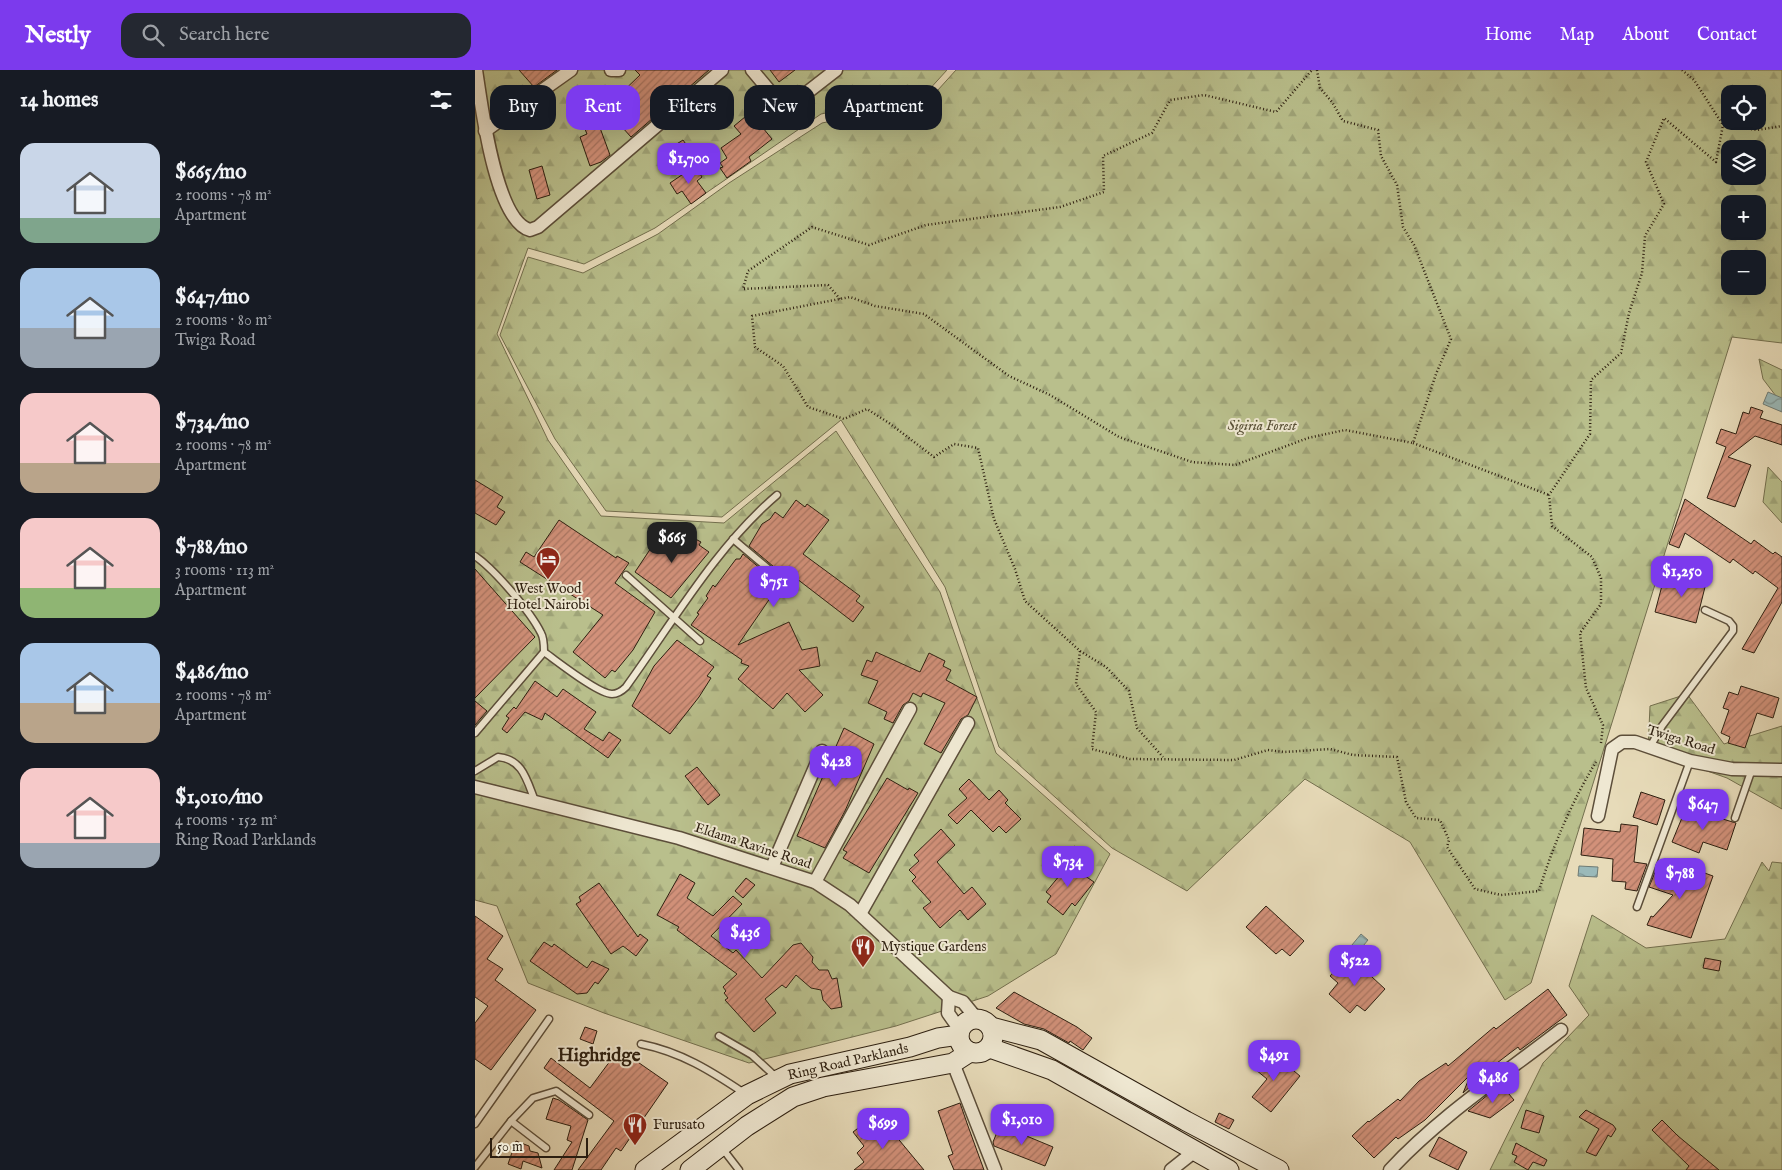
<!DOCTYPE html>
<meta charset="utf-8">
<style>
:root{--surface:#171b24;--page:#242831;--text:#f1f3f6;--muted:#9ea1a6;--accent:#7c3aed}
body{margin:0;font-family:"IM FELL English",serif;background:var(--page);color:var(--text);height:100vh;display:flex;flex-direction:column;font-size:19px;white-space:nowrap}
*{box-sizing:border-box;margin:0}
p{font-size:16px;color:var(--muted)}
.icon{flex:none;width:28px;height:28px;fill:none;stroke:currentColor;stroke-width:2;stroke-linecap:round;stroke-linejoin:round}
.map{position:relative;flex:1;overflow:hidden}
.sheet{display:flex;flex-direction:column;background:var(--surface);width:475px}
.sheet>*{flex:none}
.top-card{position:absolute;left:15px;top:15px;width:475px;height:45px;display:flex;gap:10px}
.fabs{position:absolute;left:1246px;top:15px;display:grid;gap:10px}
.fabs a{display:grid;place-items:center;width:45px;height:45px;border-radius:10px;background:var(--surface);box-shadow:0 5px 20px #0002;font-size:25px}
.scale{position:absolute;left:15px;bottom:12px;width:98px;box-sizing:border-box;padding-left:5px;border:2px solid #2d1f10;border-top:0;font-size:14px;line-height:18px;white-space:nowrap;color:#2d1f10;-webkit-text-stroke:4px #efe8d2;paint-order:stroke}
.price{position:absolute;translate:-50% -42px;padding:0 11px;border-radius:10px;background:var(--accent);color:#fff;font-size:16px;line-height:32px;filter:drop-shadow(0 1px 2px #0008)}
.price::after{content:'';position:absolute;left:50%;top:30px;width:15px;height:11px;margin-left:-8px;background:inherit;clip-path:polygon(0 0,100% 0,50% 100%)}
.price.on{background:#222;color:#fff}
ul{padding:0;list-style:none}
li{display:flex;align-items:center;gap:15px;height:125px;padding:0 20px}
li span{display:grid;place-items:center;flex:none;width:140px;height:100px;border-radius:15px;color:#555}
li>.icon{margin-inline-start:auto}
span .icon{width:60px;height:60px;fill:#fffc;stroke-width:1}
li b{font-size:21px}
h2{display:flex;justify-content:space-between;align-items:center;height:60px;padding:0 20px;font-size:21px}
.pill{padding:0 18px;border-radius:15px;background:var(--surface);box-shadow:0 5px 20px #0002;font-size:18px;line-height:45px}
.pill.on{background:var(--accent);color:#fff}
header{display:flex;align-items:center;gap:30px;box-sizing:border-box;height:70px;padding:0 25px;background:var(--accent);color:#fff}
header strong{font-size:24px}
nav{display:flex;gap:28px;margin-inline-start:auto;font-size:18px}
.search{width:350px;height:45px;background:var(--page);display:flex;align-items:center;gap:12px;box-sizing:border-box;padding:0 18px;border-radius:15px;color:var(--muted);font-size:19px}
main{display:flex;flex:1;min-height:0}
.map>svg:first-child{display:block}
.forest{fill:url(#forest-firs);stroke:#736f4e;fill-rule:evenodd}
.water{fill:url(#water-waves);stroke:#6e7b75}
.building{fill:url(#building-hatch);stroke:#2d1f10}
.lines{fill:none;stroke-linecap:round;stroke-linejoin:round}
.lane-casing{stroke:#5c4e3a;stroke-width:9}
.street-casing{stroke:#5c4e3a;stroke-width:15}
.secondary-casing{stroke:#2d1f10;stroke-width:21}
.path{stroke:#2d1f10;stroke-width:2.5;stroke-dasharray:1 2.5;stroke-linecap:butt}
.lane{stroke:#efe8d2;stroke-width:6}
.street{stroke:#efe8d2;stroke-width:12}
.secondary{stroke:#efe8d2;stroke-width:19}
.labels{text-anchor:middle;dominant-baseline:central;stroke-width:4;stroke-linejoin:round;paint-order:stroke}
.park-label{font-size:14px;font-style:italic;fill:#574f35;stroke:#efe8d2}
.poi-label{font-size:14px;fill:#2d1f10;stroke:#efe8d2;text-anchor:start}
.street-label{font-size:14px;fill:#2d1f10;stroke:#efe8d2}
.district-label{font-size:19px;font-weight:bold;fill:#2d1f10;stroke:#efe8d2}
</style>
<header>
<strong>Nestly</strong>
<div class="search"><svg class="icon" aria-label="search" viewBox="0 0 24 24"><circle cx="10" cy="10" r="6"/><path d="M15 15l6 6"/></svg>Search here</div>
<nav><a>Home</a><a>Map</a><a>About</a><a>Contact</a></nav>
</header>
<main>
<section class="sheet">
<h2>14 homes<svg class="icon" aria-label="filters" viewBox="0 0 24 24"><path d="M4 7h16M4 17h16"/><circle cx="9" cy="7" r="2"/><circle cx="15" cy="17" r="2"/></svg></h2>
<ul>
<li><span style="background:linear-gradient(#c9d6e8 75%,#7fa58c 0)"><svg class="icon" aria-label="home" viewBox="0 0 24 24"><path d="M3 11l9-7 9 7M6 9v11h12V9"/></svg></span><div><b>$665/mo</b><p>2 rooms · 78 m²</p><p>Apartment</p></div></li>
<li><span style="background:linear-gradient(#a9c7e8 60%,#9aa5b1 0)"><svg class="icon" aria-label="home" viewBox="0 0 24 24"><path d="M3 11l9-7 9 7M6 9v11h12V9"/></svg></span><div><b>$647/mo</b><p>2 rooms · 80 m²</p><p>Twiga Road</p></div></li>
<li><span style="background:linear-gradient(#f6c9c9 70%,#b9a48a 0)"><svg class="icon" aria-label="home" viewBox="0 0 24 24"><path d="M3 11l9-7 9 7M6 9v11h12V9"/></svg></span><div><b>$734/mo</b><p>2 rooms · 78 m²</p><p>Apartment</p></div></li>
<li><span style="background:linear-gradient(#f6c9c9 70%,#8fb573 0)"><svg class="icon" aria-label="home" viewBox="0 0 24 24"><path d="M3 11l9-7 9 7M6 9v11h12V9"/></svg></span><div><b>$788/mo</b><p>3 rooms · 113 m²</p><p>Apartment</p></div></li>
<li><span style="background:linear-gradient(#a9c7e8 60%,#b9a48a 0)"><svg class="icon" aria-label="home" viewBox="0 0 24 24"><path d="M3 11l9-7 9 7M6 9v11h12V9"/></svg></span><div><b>$486/mo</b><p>2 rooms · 78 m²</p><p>Apartment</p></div></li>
<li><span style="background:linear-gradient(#f6c9c9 75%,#9aa5b1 0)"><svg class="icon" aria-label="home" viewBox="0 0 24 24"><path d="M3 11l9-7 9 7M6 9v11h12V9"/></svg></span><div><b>$1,010/mo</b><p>4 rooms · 152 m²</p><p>Ring Road Parklands</p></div></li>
</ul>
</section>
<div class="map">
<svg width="1307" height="1100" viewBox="0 0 1307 1100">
<defs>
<pattern id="forest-firs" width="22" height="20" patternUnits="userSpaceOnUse" patternTransform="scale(1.25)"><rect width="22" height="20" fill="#b9bf8c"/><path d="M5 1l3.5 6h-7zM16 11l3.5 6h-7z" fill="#9fa478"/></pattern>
<pattern id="water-waves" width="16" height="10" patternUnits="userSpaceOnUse" patternTransform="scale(1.25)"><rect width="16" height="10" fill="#9ab9b9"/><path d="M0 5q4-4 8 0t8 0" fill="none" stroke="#7e9695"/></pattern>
<pattern id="building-hatch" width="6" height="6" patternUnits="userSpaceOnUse" patternTransform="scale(1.25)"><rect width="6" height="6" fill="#d2917a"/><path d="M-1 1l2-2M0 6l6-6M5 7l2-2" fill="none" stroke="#ab7663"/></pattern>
</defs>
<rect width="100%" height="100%" fill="#e7dbb9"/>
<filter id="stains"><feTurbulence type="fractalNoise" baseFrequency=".004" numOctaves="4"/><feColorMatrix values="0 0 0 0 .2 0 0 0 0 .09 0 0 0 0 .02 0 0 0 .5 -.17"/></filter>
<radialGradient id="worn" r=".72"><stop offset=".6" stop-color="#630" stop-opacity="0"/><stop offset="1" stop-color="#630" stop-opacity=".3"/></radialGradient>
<g class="forest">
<path d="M0,0H472L452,22L346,44L180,158L109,194L53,178L22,264L73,370L126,446L249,453L361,361L465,522L521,683L635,784L581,884L513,926L421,956L274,993L129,943L53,913L22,836L0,830Z"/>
<path d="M481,0H1307V273L1257,267L1056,913L1030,930L935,772L830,709L712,821L637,778L524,677L470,517L366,350L247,447L131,441L80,369L25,265L53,187L108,203L183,164L254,113L347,53L453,31ZM1255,24H1282V51H1255ZM1255,79H1282V106H1255ZM1255,134H1282V161H1255ZM1255,189H1282V216H1255Z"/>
<path d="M1284,289L1307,300V334L1288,309Z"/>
<path d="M1293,397L1307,412V453L1288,432Z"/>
<path d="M1212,624L1249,674L1307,656V739L1252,708L1173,680L1175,636Z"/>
<path d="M1287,792L1294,801L1297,792L1307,793V1100H1015L1068,993L1114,945L1094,916L1117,845L1171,878L1250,869Z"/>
</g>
<g class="water">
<path d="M1293,322L1307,328V342L1288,334Z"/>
<path d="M1104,796L1123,797L1122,807L1103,806Z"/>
<path d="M886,864L893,870L879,887L872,881Z"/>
</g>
<g class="building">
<path d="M44,0H82L59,17Z"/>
<path d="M160,0H234L156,67L138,47L145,40L142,37L145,34L140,29L165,5Z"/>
<path d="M295,0H320L304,12Z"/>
<path d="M290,41L297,50L288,58L297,69L274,87L276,91L252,108L245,98L248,97L245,93L252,88L246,78L266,64L259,56L276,42L281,48Z"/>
<path d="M121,47L135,85L126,92L115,96L105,67L112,64L107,52Z"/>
<path d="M208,70L220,87L212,93L200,75Z"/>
<path d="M67,96L75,125L62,129L54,100Z"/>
<path d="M220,96L227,107L222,111L231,123L216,134L207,121L202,124L195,113Z"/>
<path d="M1276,337L1288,341L1285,348L1307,355V375L1280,366L1253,387L1276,395L1260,437L1232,428L1251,377L1241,373L1246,359L1261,364L1268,342L1274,344Z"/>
<path d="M0,410L28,427L22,437L30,442L21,455L0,443Z"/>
<path d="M1210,429L1276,474L1279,470L1298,484L1300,482L1307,487V532L1279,583L1267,579L1303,518L1280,501L1278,504L1258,489L1255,493L1210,463L1204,478L1194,474Z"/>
<path d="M321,430L330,437L332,434L354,450L328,484L385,526L381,531L389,537L378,552L313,502L263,575L314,552L327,580L342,577L345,596L324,600L348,625L330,642L312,623L298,639L263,609L274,596L266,593L267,590L216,555L224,544L222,543L233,528L231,526L238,515L240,517L261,489H265L268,484L299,510H305V502L274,476L287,454L295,449L300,442L308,448Z"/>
<path d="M84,450L141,488L142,486L154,493L140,513L180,542L158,580L140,602L137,600L130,608L98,582L128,545L45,492L51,482L59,487Z"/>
<path d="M209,463L226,472L224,475L234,482L196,528L160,502L182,469L197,480Z"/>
<path d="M0,499L60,567L0,628Z"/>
<path d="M1216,501L1233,505L1221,553L1180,542L1189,508L1212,514Z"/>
<path d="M202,570L239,597L232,606L236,608L224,627L195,664L157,636L179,596Z"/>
<path d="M401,582L445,602L454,583L470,591L468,596L476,600L471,610L502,627L493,645L486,649L466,683L449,674L470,633L448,623L446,627L438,623L434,631L428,635L418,653L409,649L412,642L393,633L403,611L386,605L392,590L397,592Z"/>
<path d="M60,611L82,627L88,619L121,642L109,659L128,671L134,662L146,670L133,688L70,643L67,650L50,642L32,663L27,659L34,648L31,646L39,637L41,639Z"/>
<path d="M1266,616L1304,628L1298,648L1282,643L1270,678L1253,673L1255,667L1246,663L1254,640L1248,638L1254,622L1263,625Z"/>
<path d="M0,631L12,641L0,655Z"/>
<path d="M369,658L399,674L370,741L350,778L322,766Z"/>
<path d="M222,697L245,725L233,735L210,706Z"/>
<path d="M412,708L433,720L434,718L443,723L394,803L368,788L372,782L368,780Z"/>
<path d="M494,709L514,730L524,720L533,730L530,733L546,749L531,763L524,756L518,762L496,740L482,754L473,745L492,728L484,719Z"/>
<path d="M1166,722L1190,730L1182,755L1158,747Z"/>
<path d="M1211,738L1261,753L1252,780L1228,772L1224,783L1197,772Z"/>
<path d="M1146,754L1163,756L1159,792L1172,794L1162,821L1150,819L1151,812L1137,811L1138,789L1106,785L1109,758L1145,762Z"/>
<path d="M466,759L480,775L462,792L489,824L497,817L511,834L493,850L485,840L465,858L448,838L456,832L437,811L441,807L434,800L444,791L439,785Z"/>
<path d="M599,776L614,785L602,796Z"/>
<path d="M588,791L619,812L600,836L597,833L588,845L572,832L576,826L571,822L585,805L580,801Z"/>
<path d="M1183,795L1212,805V803L1222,807L1224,801L1238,806L1216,868L1172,855L1176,846L1178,847L1198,825L1174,817Z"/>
<path d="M205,804L220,813L212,828L238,846L258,826L267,834L236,866L258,883L261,880L287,908L318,875L326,873L338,887L337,892L344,900H353L357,909L362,908L367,937L356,939L348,930L346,920L336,918L321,905L311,918L307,915L290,929L301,943L279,962L250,930L253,928L249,923L251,921L248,917L262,904L202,860L204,857L182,845Z"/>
<path d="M271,808L280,815L268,828L260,821Z"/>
<path d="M124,813L163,867L165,864L173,870L161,886L148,876L136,884L101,834L106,831L104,827Z"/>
<path d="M791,836L829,871L815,886L807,879L801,884L771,857Z"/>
<path d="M0,846L28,866L12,889L28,899L20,910L61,940L16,1000L0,989V953L13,936L0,927Z"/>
<path d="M69,872L77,877L79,874L112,898L117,891L134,899L123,914L120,912L112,923L102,924L55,891Z"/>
<path d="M871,888L881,898L884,895L910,919L890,941L882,935L875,943L854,924L863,913L855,906Z"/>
<path d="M1230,888L1246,891L1244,901L1228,898Z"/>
<path d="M1073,919L1092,945L1045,980L1043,977L1018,996L988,1023L996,1004L950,1050L923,1069L921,1067L899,1088L877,1066L893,1051L894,1052L923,1029L925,1031L944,1011L971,993L973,996L1019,957L1021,959Z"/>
<path d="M539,922L602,957L617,968L608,980L595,971L594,973L569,959L549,954L521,938Z"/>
<path d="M110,957L122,961L118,974L105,969Z"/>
<path d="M144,979L193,1013L146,1081L141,1078L126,1100H103L139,1051L69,998L76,988L115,1018Z"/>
<path d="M796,982L825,1006L796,1042L777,1027L792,1009L781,1000Z"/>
<path d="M1028,1017L1039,1030L1015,1048L993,1041L1014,1024L1016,1027Z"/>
<path d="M78,1028L84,1030L113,1050L97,1100H79L97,1072L92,1070L96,1056L71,1049Z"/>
<path d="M485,1033L493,1056L509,1100H479L473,1086L478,1084L463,1041Z"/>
<path d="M1051,1040L1069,1046L1064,1063L1046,1058Z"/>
<path d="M1111,1040L1138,1055L1141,1059L1136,1067L1133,1065L1131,1069L1121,1086L1111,1082L1124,1059L1104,1047Z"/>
<path d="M744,1043L759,1050L754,1059L740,1052Z"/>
<path d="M395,1049L403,1059L410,1053L449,1100H379L389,1092L382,1083L389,1076L378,1062Z"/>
<path d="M1187,1050L1203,1066L1244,1100H1211L1214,1096L1177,1060Z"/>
<path d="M525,1055L578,1077L570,1096L519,1076L518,1072Z"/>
<path d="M964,1067L992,1082L983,1100L954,1086Z"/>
<path d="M41,1071L54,1076L55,1081L63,1083L67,1098L48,1091L46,1099L33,1094Z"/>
<path d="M1041,1073L1072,1090L1069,1096L1058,1092L1053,1100L1039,1092L1042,1086L1037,1084Z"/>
</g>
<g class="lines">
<defs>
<g id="lane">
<path d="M258,469L302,506"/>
<path d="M0,486C20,500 55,541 66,563C69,568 69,576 69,582L0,663"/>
<path d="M151,505L225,571"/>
<path d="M69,582C82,591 123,624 137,624C142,624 147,621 151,617C198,552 241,477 302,425"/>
<path d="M1175,677L1187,656L1258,561V556L1254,551L1230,540"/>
<path d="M0,701L23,687C48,689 52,711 60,731"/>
<path d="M1260,748L1277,699"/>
<path d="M1162,837L1215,691"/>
<path d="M244,966L277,985L302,1008"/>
<path d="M166,974C206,982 236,1001 269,1023"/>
<path d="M36,1051L71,1078"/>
<path d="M0,1054L74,949"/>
<path d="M247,1078L264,1100"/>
<path d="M0,1097L36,1051L58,1028L81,1021L114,1045"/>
</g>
<g id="street">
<path d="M1,0C6,32 20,151 55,160L63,157L247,0"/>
<path d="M136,0H144"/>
<path d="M277,0L304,32L310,36L316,35L361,0"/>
<path d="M10,61L96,0"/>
<path d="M0,717L204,768L340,812L375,835L474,927"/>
<path d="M1123,746L1137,679L1147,672H1160L1215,691L1257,699L1307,700"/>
<path d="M297,797L347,681"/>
<path d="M340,812L435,639"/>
<path d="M385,844L493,653"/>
<path d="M474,927L488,932L502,949"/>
<path d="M474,927L473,943L485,960"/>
<path d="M478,993L520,1100"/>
<path d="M696,1100L720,1081"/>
<path d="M915,1100C965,1046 1028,1005 1086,960"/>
</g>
<g id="secondary">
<circle cx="501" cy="966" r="17"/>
<path d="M516,957L566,970L711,1051L804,1100"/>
<path d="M515,978L577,1000L754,1100"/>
<path d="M170,1100L272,1025L315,1004L435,977L463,968L484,965"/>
<path d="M215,1100L272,1056L318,1027L348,1017L478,993L495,982"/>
</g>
</defs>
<use href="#lane" class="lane-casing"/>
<use href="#street" class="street-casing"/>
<use href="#secondary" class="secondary-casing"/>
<g class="path">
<path d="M842,0L845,18L857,32L868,51L903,60L906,86L922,115L928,157L939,175L976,269L961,304L938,373L870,360L833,368L760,395L717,392L644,367L575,325L534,306L449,244L400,236L375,227L277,246L280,277L308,296L333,337L369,349L392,339L414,353L459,387L479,374L503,378L519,449L540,499L550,531L605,581L601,614L621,642L617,679L655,689L759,690L793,680L809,682L855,679L878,685L922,687L931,732L941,748L965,750L974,770L972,777L1000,819L1026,825L1064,821C1077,778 1097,731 1121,692"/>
<path d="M1207,0L1219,10L1248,55"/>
<path d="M365,229L353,215L268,219L273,201L337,157L394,175L451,155L585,137L629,122L628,86L677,63L695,30L729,25L801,42L837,0"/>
<path d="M938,373L1074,425"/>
<path d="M605,581L631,597L654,621L662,658L688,687"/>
<path d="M1126,673L1128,655L1111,618L1105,563L1126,534V508L1117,487L1077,456L1074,425L1115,364L1116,310L1146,283L1154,243L1167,203L1170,166L1189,134L1171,92L1189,48L1241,92L1248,55L1282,60L1307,56"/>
</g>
<use href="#lane" class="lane"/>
<use href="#street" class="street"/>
<use href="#secondary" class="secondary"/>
</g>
<defs>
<symbol id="hotel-pin" viewBox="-11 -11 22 30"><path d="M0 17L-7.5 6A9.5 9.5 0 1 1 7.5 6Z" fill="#8f2418" stroke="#efe8d2"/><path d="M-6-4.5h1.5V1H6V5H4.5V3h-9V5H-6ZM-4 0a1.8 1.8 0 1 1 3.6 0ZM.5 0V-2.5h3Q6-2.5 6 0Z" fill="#fff"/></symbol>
<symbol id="restaurant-pin" viewBox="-11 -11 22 30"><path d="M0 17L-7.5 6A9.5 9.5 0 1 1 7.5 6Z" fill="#8f2418" stroke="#efe8d2"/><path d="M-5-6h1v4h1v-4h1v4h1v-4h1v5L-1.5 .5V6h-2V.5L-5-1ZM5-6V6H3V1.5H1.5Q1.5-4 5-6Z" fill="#fff"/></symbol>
</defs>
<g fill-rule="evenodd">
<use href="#hotel-pin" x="59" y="475" width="28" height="38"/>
<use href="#restaurant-pin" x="374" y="863" width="28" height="38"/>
<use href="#restaurant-pin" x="146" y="1041" width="28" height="38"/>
</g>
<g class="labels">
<g class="park-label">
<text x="787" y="356">Sigiria Forest</text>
</g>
<g class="poi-label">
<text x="73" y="519" text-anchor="middle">West Wood<tspan x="73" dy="16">Hotel Nairobi</tspan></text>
<text x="406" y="877">Mystique Gardens</text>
<text x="178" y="1055">Furusato</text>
</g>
<g class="street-label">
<text transform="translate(1206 670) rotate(17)">Twiga Road</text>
<text transform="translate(278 776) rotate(18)">Eldama Ravine Road</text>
<text transform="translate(373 992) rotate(-13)">Ring Road Parklands</text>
</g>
<g class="district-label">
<text x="124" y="986">Highridge</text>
</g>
</g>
<rect width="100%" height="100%" filter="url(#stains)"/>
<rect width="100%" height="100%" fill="url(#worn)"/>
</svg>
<div class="fabs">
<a><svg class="icon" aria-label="locate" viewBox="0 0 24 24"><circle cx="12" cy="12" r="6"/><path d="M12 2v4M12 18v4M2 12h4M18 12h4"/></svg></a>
<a><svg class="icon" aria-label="layers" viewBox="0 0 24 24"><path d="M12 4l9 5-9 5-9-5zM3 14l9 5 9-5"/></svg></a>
<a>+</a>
<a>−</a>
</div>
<div class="scale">50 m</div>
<b class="price" style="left:214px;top:115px">$1,700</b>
<b class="price on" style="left:197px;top:494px">$665</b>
<b class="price" style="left:1207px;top:528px">$1,250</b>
<b class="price" style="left:299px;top:538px">$751</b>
<b class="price" style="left:361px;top:718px">$428</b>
<b class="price" style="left:1228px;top:761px">$647</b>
<b class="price" style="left:593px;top:818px">$734</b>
<b class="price" style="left:1205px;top:830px">$788</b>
<b class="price" style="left:270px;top:889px">$436</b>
<b class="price" style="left:880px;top:917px">$522</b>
<b class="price" style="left:799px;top:1012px">$491</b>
<b class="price" style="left:1018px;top:1034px">$486</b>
<b class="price" style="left:547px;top:1076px">$1,010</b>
<b class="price" style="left:408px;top:1080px">$699</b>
<div class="top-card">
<a class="pill">Buy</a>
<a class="pill on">Rent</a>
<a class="pill">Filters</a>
<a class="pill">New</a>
<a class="pill">Apartment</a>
</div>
</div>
</main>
